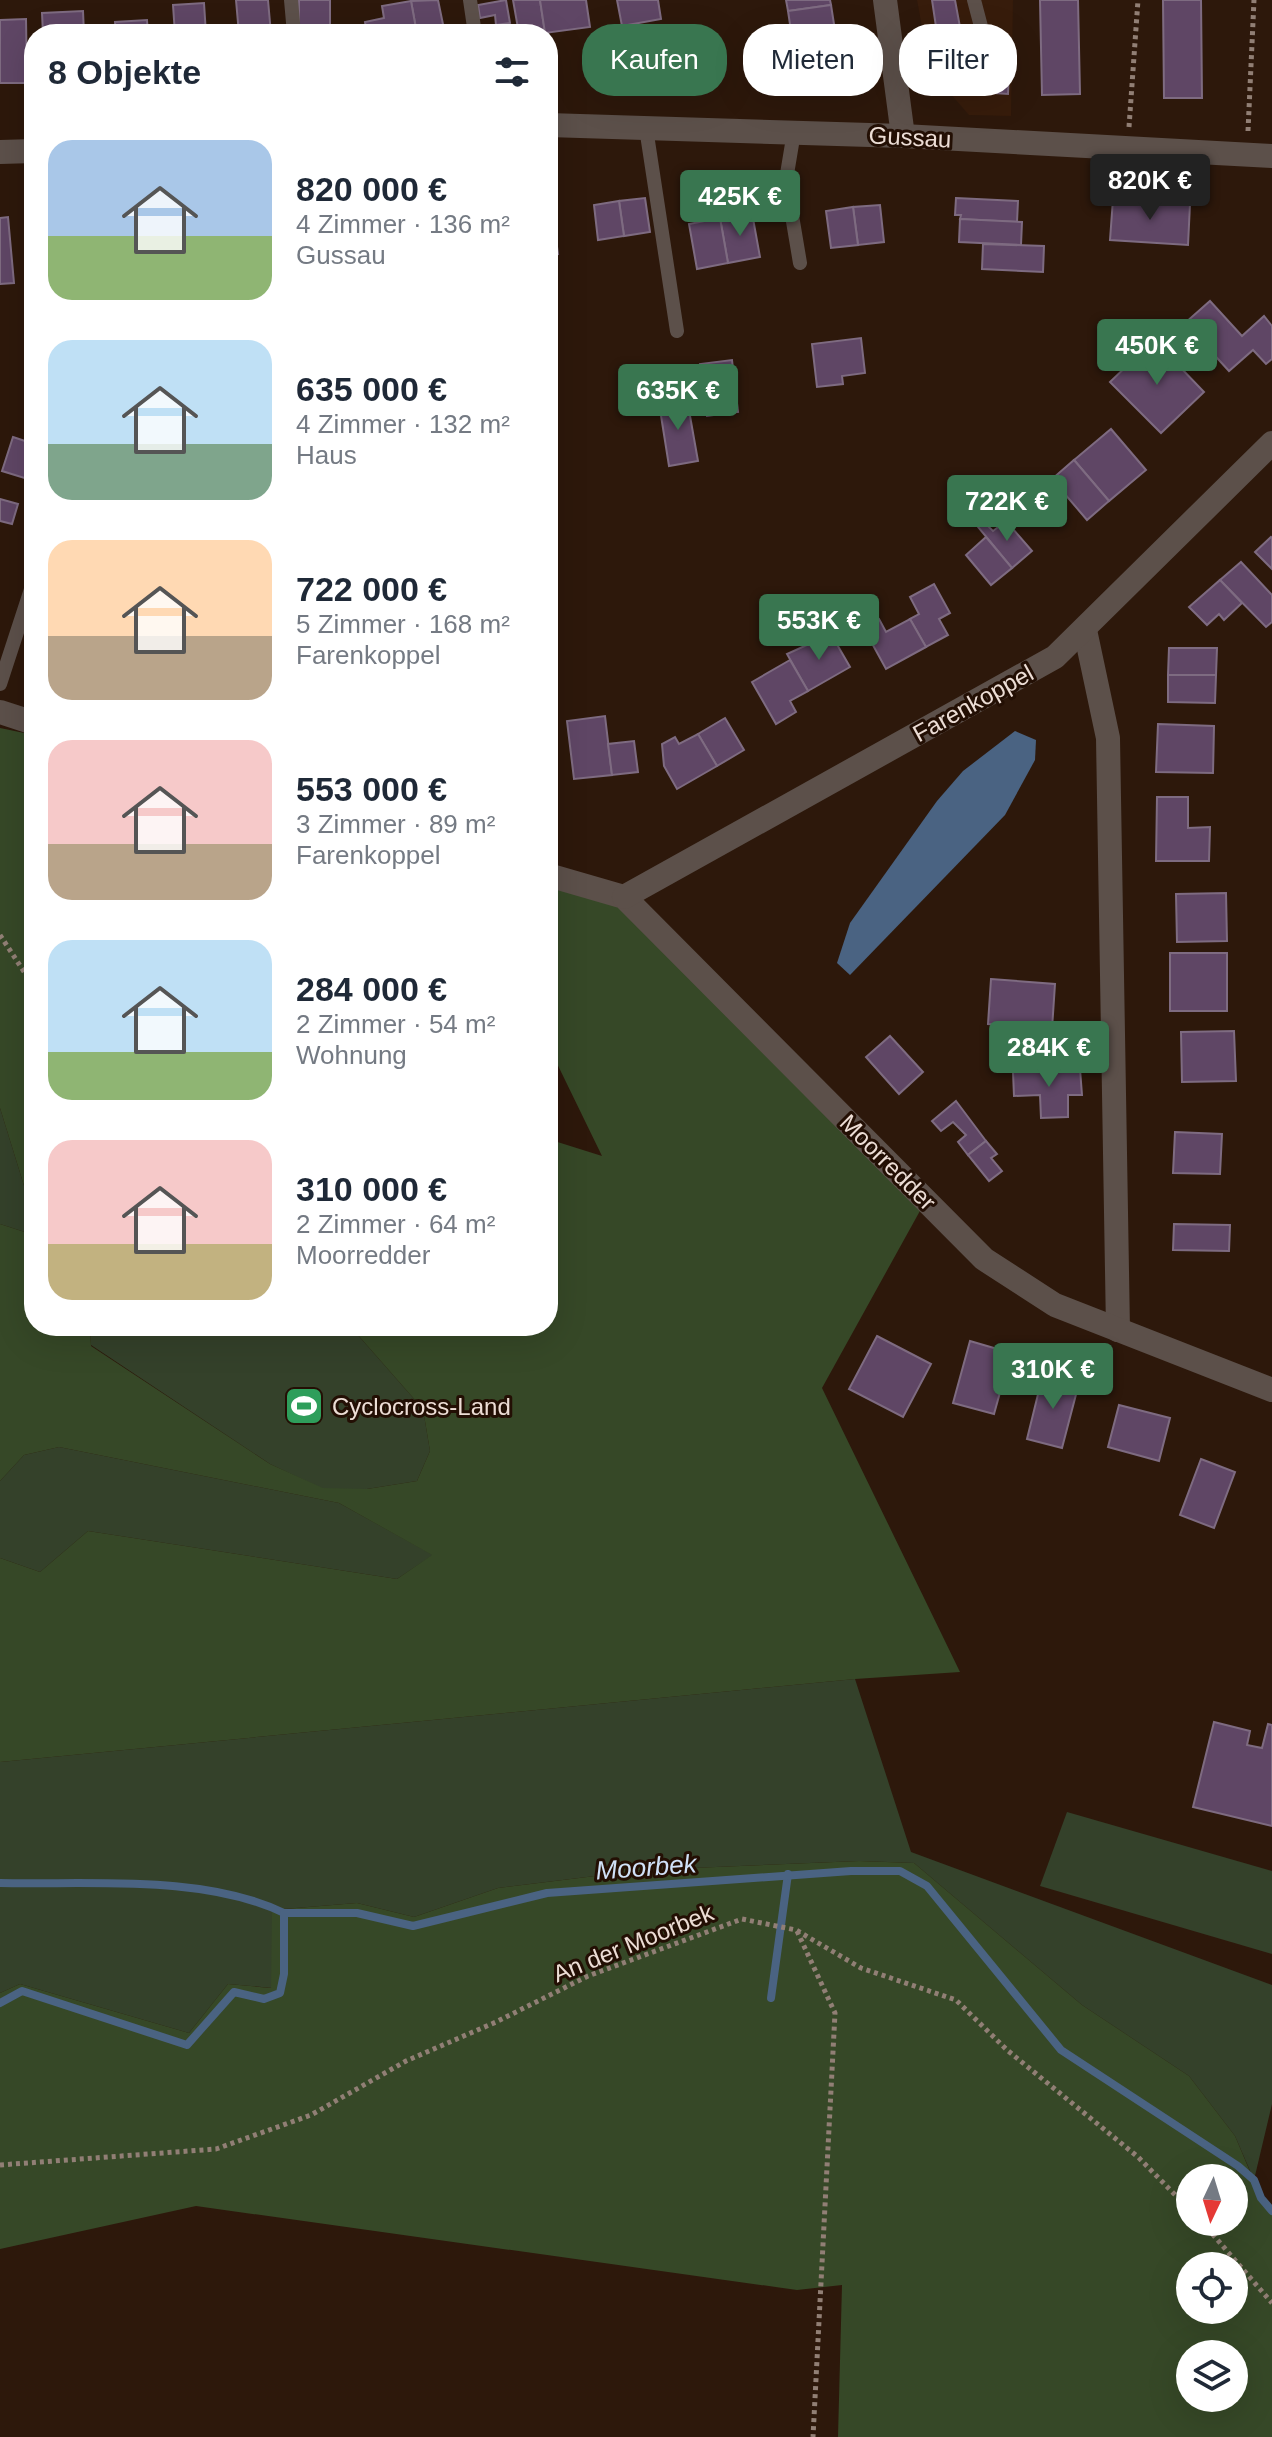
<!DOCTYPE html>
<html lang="de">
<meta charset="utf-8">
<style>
:root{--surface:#fff;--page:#f6f6f7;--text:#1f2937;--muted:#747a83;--accent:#397650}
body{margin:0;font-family:Helvetica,sans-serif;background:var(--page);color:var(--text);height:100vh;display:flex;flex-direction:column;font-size:30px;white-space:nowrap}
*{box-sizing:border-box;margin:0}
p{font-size:26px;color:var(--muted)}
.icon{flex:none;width:44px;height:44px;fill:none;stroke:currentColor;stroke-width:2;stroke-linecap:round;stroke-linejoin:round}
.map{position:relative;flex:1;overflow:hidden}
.details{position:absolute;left:24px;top:24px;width:534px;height:1312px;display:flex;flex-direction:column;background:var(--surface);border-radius:32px;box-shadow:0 8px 32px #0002}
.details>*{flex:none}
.top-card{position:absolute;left:582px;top:24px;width:570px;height:72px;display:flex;gap:16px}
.needle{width:52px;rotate:184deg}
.controls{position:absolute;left:1176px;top:2164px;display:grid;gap:16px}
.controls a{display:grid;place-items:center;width:72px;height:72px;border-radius:50%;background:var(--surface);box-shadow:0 8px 32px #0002;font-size:40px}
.price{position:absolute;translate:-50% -68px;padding:0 18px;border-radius:8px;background:var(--accent);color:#fff;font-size:26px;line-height:52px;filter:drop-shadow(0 2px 4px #0008)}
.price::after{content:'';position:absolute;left:50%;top:48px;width:24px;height:18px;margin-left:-12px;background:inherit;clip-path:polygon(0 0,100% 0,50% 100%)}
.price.selected{background:#222;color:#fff}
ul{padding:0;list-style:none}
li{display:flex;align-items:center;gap:24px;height:200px;padding:0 24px}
li span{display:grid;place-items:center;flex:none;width:224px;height:160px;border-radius:24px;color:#555}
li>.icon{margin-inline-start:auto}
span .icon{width:96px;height:96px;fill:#fffc;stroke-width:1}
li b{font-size:34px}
h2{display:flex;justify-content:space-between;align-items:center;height:96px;padding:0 24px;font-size:34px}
.chip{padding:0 28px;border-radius:32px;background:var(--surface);box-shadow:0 8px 32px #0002;font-size:28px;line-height:72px}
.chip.selected{background:var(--accent);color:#fff}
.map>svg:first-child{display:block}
.built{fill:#371c0b}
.green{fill:#34412a}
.forest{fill:#364827;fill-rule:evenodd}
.water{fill:#4a6382}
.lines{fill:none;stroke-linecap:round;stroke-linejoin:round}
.stream{stroke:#4a6382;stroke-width:8}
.building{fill:#5f4665;stroke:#7e6b81;stroke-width:2}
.path{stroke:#917f75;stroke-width:5;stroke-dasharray:4 4;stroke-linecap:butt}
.lane{stroke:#5c504a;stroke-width:14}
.street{stroke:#5c504a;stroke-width:24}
.labels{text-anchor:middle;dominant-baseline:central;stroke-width:6;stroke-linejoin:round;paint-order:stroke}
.street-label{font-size:24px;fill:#ecddd5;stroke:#230f04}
.poi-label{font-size:24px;fill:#ecddd5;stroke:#230f04;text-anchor:start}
.water-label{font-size:26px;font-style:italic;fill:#d0e1f7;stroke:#230f04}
</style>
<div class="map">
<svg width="1272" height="2437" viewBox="0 0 1272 2437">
<rect width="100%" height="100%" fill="#2d180b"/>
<path class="built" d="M917,0H1013L1011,116L969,115L930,70Z"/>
<g class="green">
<path d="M0,1108L34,1218V1235L0,1224Z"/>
<path d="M90,1326H350L423,1409L430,1451L417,1481L367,1489H323L270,1464L91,1345Z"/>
<path d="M59,1447L339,1503L433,1555L397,1579L88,1531L40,1572L0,1558V1481L24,1455Z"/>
<path d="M855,1679L911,1852L1272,1985V2104L1254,2180L1235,2136L1189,2076L1082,2005L914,1863L859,1861L644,1870L498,1888L414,1917L357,1903L272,1910V1988L228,1984L189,2033L20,1984L0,1993V1762Z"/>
<path d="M1067,1812L1272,1871V1954L1040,1886Z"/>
</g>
<g class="forest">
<path d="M0,728L34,735V1218L0,1108Z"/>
<path d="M548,875L624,897L926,1200L822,1388L960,1672L855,1679L0,1762V1558L40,1572L88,1531L397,1579L432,1555L339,1503L59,1447L24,1455L0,1481V1224L34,1235V1326H90L91,1346L270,1464L323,1488L367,1489L417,1481L430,1451L423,1409L350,1326H548V1139L602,1156L548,1045Z"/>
<path d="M859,1861L914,1863L1082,2005L1189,2076L1235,2136L1257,2188L1272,2210V2437H838L842,2285L797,2290L196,2206L0,2249V1993L20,1984L189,2033L228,1984L271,1988L272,1910L357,1903L414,1917L498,1888L644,1870ZM1234,2178V2222H1190V2178ZM1190,2266H1234V2310H1190ZM1190,2354H1234V2398H1190Z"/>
</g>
<path class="water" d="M1015,731L1036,740L1035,760L1005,815L850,975L837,963L850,923L937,801L963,771Z"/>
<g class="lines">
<g class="stream">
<path d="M0,1883C88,1885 204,1874 284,1913"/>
<path d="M771,1998L788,1874"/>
<path d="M0,2003L22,1991L187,2045L234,1992L264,1999L280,1993L284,1974V1913H357L413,1926L547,1893L851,1871H900L927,1886L1061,2050L1238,2166L1254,2180L1261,2198L1272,2211"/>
</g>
</g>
<g class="building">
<path d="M236,0H268L271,34H239Z"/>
<rect x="299" y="0" width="31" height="34"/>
<path d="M438,0L445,34H417L411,1Z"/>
<path d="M506,0L510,23L496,25L495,15L480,18L478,5Z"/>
<path d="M513,0H540L545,33L519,34Z"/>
<path d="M540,0H586L590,27L545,33Z"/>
<path d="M617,0H658L661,19L622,26Z"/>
<path d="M786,0H830L831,5L788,11Z"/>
<path d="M932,0H955L967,65L1009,68L1008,94L963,91L964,82L944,80Z"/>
<path d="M1040,0H1078L1080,94L1042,95Z"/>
<path d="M1163,0H1201L1202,98H1164Z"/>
<path d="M411,1L417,34H367L365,22L384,18L382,6Z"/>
<path d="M204,3L206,34H175L173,5Z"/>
<path d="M831,5L836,37L793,44L788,11Z"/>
<path d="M83,11L84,34H43L42,13Z"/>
<path d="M26,19L27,83H0V20Z"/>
<path d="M147,20L148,34H116L115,22Z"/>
<path d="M645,198L650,232L624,236L619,201Z"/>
<path d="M956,198L1018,201L1017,222L960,219L961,215H955Z"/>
<path d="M1113,199L1190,204L1188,245L1110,240Z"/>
<path d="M619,201L624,236L598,240L594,205Z"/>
<path d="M880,205L884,242L858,245L853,207Z"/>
<path d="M853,207L858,245L831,248L826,211Z"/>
<path d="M752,213L760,257L728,263L720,218Z"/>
<path d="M8,217L14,283L0,284V218Z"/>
<path d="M548,217H553L558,254L548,255Z"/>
<path d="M720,218L728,263L697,269L689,224Z"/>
<path d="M960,219L1022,222L1021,245L959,242Z"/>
<path d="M983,244L1044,246L1043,272L982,269Z"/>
<path d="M1210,301L1242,336L1264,316L1272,326V359L1266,364L1253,350L1229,371L1185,323Z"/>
<path d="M861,338L865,373L842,376L843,384L817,387L812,344Z"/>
<path d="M1154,340L1204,392L1161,433L1110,382Z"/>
<path d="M732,360L738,412L707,416L700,364Z"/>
<path d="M687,399L698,461L669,466L659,403Z"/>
<path d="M548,410L555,473L548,474Z"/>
<path d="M1111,429L1146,470L1109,501L1074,460Z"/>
<path d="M13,437L34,444V481L2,471Z"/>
<path d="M1074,460L1109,501L1087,520L1052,479Z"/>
<path d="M0,499L18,504L12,524L0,521Z"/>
<path d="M1006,521L1032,551L1012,568L978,527L984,522L993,531Z"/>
<path d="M986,537L1012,568L991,585L966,555Z"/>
<path d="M1271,537L1272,538V569L1255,552Z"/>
<path d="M1241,562L1272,595V622L1266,627L1220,580Z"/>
<path d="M1220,580L1242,603L1224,620L1219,614L1207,625L1189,607Z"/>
<path d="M934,584L950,613L939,619L948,635L926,647L910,619L919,614L910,597Z"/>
<path d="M879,619L886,632L910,619L926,647L886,669L863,627Z"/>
<path d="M831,634L850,667L808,691L787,654Z"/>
<path d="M1169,648H1217L1216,675H1168Z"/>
<path d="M790,660L808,691L790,701L796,712L776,724L752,682Z"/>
<path d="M1168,675H1216L1215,703L1168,702Z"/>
<path d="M605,716L612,775L574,779L567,721Z"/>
<path d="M725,718L744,750L717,766L698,734Z"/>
<path d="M1158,724L1214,726L1213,773L1156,772Z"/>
<path d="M698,734L717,766L677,789L664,766L662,744L675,737L679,744Z"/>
<path d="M634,741L638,772L612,775L608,744Z"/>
<path d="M1157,797H1188V828L1210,827L1209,861H1156Z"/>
<path d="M1226,893L1227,941L1177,942L1176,894Z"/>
<rect x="1170" y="953" width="57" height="58"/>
<path d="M991,979L1055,984L1052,1029L988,1024Z"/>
<path d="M1234,1031L1236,1081L1182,1082L1181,1032Z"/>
<path d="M890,1036L923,1072L899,1094L866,1057Z"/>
<path d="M1080,1069L1082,1095H1068V1117L1041,1118L1040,1095L1014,1096L1013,1072Z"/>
<path d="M956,1101L986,1141L968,1155L958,1142L966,1135L953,1122L941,1131L932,1121Z"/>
<path d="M1175,1132L1222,1134L1220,1174L1173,1173Z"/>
<path d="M986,1141L997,1154L991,1158L1002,1171L989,1181L968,1155Z"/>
<path d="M1174,1224L1230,1225L1229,1251L1173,1250Z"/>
<path d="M877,1336L931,1364L903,1417L849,1389Z"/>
<path d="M970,1341L1011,1353L994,1414L953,1403Z"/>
<path d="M1043,1374L1079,1383L1062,1448L1027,1439Z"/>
<path d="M1119,1405L1170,1418L1159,1461L1108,1447Z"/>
<path d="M1201,1459L1235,1472L1214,1528L1180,1515Z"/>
<path d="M1214,1722L1250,1731L1247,1745L1262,1748L1268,1724L1272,1725V1826L1193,1807Z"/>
</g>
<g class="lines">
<g class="path">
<path d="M1129,127L1138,0"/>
<path d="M1248,131L1254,0"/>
<path d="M0,935L34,987"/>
<path d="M797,1931L835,2013L813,2437"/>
<path d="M0,2165L216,2149L311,2115L406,2061L496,2022L588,1976L742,1919L796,1930L861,1968L956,2000L1007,2050L1138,2157L1190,2210"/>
<path d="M1202,2222L1272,2303"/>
</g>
<g class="lane">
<path d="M291,0L294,34"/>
<path d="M470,0L475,34"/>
<path d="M974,0L988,53"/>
<path d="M646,128L677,331"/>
<path d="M794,132L786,180L800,263"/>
<path d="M0,684L34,580"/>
</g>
<g class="street">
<path d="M885,0L903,136"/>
<path d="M548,125L903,136L1272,156"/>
<path d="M0,152L34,151"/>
<path d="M1085,630L1108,738L1118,1330"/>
<path d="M0,712L34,723"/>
<path d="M548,875L624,897L984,1259L1055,1305L1272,1390"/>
<path d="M624,897L1055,657L1272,443"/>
</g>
</g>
<defs>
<symbol id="stadium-square" viewBox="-11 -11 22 22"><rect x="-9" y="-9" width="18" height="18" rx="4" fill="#2e9e5b" stroke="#230f04"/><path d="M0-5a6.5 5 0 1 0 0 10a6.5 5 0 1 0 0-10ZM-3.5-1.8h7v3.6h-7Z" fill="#fff"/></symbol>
</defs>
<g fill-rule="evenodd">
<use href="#stadium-square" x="282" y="1384" width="44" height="44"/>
</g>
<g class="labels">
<g class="street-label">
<text transform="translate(910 137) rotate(3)">Gussau</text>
<text transform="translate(973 703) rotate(-29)">Farenkoppel</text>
<text transform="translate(888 1162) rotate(45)">Moorredder</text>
<text transform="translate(633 1943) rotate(-22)">An der Moorbek</text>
</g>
<g class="poi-label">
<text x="332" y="1406">Cyclocross-Land</text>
</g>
<g class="water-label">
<text transform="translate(646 1867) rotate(-4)">Moorbek</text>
</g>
</g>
</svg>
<div class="controls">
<a><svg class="needle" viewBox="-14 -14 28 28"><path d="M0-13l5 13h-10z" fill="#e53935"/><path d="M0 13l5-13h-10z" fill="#747a83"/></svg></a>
<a><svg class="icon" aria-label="locate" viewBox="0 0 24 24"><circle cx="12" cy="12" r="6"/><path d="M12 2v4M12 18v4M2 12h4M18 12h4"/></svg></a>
<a><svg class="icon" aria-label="layers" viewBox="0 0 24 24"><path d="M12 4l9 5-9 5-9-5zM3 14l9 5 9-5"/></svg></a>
</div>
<b class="price selected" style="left:1150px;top:222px">820K €</b>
<b class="price" style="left:740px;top:238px">425K €</b>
<b class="price" style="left:1157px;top:387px">450K €</b>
<b class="price" style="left:678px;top:432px">635K €</b>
<b class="price" style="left:1007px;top:543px">722K €</b>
<b class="price" style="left:819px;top:662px">553K €</b>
<b class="price" style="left:1049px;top:1089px">284K €</b>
<b class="price" style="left:1053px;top:1411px">310K €</b>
<div class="top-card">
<a class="chip selected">Kaufen</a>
<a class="chip">Mieten</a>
<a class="chip">Filter</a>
</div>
<section class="details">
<h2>8 Objekte<svg class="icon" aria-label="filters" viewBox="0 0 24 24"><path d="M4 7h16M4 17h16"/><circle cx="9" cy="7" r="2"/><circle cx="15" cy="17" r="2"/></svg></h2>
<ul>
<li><span style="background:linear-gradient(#a9c7e8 60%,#8fb573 0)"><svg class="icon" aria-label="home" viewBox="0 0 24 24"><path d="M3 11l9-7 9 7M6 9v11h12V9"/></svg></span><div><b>820 000 €</b><p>4 Zimmer · 136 m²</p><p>Gussau</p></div></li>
<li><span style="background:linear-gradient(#bfe0f5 65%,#7fa58c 0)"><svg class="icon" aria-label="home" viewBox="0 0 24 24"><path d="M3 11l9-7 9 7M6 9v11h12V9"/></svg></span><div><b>635 000 €</b><p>4 Zimmer · 132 m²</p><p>Haus</p></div></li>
<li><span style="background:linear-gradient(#ffd9b3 60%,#b9a48a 0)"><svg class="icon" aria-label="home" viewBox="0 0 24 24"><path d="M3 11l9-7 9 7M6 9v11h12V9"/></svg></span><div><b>722 000 €</b><p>5 Zimmer · 168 m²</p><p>Farenkoppel</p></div></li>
<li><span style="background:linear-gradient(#f6c9c9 65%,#b9a48a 0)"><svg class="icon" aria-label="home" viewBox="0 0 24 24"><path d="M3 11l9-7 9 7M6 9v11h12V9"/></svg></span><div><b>553 000 €</b><p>3 Zimmer · 89 m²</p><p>Farenkoppel</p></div></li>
<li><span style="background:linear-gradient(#bfe0f5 70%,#8fb573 0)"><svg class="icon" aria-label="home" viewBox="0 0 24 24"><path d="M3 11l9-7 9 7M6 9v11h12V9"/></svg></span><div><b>284 000 €</b><p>2 Zimmer · 54 m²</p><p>Wohnung</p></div></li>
<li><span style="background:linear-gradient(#f6c9c9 65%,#c2b280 0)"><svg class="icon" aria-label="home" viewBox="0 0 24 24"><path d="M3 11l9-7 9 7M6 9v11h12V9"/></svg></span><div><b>310 000 €</b><p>2 Zimmer · 64 m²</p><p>Moorredder</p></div></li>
</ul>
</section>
</div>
